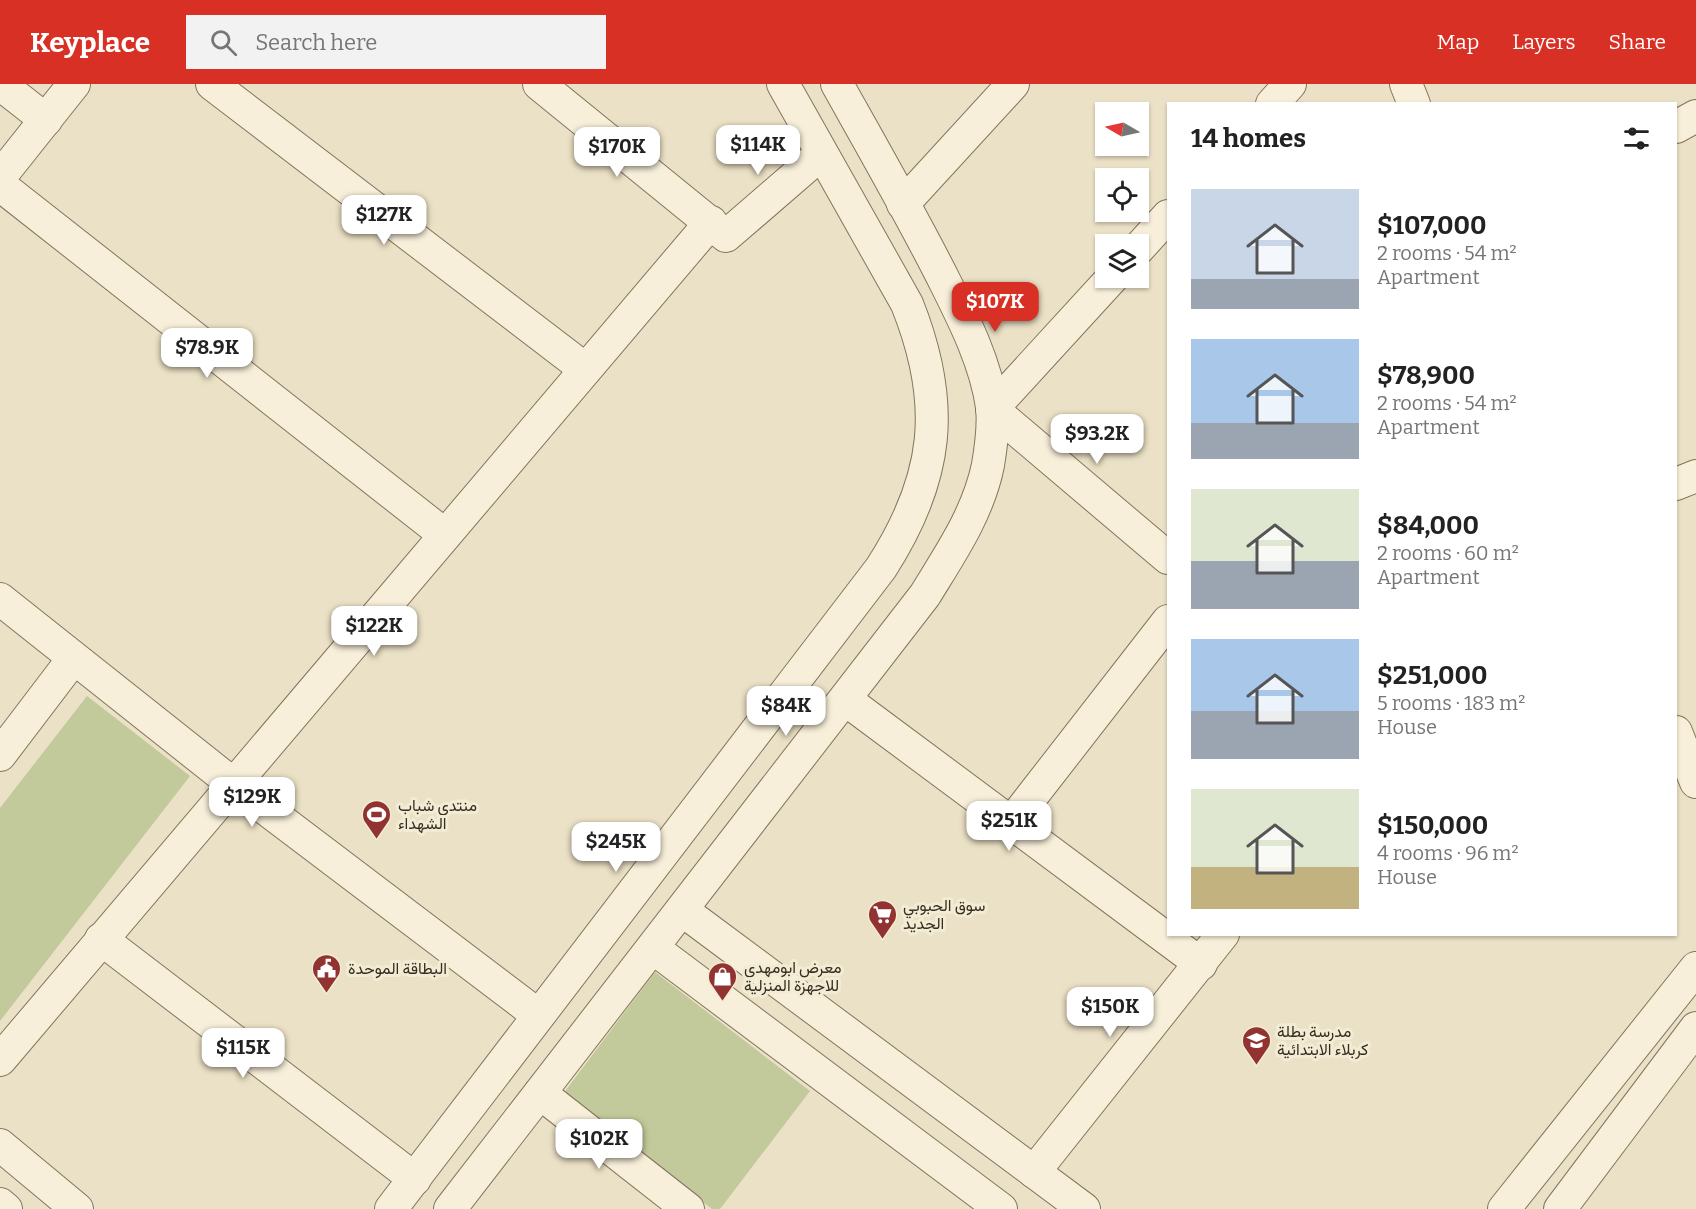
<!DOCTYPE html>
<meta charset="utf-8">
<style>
:root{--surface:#fff;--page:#f2f2f2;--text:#222;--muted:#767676;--accent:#d93025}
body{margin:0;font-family:Bitter,Vazirmatn,serif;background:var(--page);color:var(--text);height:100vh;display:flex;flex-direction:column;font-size:22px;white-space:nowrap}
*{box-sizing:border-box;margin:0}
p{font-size:20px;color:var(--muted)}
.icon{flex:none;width:33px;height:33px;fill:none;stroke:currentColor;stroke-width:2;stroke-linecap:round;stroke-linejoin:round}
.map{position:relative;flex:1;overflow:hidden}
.side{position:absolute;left:1167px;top:18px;width:510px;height:834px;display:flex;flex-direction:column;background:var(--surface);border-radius:0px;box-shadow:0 2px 4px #0004}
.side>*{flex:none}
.needle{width:39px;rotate:279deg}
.fabs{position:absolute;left:1095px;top:18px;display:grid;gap:12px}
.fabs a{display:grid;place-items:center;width:54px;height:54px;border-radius:0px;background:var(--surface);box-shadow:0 2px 4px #0004;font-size:30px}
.price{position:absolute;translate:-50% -51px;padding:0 14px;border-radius:12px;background:#fff;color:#222;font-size:20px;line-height:39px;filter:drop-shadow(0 2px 3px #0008)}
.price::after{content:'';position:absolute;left:50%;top:36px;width:18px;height:14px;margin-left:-9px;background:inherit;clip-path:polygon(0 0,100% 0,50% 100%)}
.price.on{background:var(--accent);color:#fff}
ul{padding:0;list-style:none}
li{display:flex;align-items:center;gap:18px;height:150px;padding:0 24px}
li span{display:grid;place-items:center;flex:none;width:168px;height:120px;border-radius:0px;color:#555}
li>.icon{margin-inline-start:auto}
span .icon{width:72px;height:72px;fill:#fffc;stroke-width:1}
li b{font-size:26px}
h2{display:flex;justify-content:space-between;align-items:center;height:72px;padding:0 24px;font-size:26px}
header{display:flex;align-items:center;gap:36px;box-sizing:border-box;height:84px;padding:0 30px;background:var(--accent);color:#fff}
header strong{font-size:28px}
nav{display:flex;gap:33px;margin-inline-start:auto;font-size:21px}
.search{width:420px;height:54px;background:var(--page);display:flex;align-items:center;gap:15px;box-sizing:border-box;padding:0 21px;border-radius:0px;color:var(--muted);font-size:22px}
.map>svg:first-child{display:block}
.green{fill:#c2c99a}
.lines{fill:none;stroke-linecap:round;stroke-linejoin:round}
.minor-casing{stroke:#85745d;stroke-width:34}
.minor{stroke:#f7efd9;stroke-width:32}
.labels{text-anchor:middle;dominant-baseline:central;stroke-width:6;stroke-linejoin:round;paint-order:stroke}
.poi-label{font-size:16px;fill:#372c20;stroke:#f3ecd5;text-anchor:start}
</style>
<header>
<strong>Keyplace</strong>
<div class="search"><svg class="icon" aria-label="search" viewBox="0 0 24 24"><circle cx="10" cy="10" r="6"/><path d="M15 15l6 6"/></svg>Search here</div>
<nav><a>Map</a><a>Layers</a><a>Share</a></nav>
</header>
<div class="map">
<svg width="1696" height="1125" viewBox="0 0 1696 1125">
<rect width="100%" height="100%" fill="#ebe1c6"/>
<g class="green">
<path d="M87,612L190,692L0,937V724Z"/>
<path d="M655,888L810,1007L720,1125H712L563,1010Z"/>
</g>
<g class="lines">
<defs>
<g id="minor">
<path d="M212,0L585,285"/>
<path d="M539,0L726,152L821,70"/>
<path d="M1406,0L1414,20"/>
<path d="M4,3L46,36"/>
<path d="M1272,20L1290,0"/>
<path d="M1676,43L1696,32"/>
<path d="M0,93L74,0"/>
<path d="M0,101L445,451"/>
<path d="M903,120L1013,0"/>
<path d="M1138,165L1168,132"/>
<path d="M1112,194L992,325L1168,474"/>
<path d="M1676,400L1696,392"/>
<path d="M0,515L233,700L538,931"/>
<path d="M846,616L1201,880"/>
<path d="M1676,648L1696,698"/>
<path d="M0,671L73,575"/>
<path d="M1011,739L1168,537"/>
<path d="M682,826L1084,1125"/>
<path d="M101,855L415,1095"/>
<path d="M653,864L1001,1125"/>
<path d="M0,976L711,138"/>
<path d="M540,1009L688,1125"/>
<path d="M0,1061L77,1125"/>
<path d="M1034,1088L1223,850"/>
<path d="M0,1120L6,1125"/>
<path d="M391,1125L881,484C939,394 947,320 907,220L783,0"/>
<path d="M450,1125L925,511C950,470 978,430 988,381C991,363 994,341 992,323C986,280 965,238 946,200C912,132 874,66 837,0"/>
<path d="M1504,1125L1696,884"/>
<path d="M1560,1125L1696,944"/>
</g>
</defs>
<use href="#minor" class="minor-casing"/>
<use href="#minor" class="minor"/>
</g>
<defs>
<symbol id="stadium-pin" viewBox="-11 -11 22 30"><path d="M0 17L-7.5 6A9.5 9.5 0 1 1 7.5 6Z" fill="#913331" stroke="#f3ecd5"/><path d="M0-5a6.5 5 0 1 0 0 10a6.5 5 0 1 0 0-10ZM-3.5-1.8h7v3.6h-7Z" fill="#fff"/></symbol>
<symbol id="supermarket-pin" viewBox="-11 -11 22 30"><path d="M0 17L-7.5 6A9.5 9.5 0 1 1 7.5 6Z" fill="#913331" stroke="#f3ecd5"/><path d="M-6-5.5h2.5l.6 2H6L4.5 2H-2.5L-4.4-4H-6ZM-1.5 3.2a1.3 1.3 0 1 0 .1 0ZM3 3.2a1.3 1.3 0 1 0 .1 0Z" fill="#fff"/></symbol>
<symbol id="civic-pin" viewBox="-11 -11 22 30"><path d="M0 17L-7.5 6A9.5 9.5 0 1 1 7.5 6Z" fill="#913331" stroke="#f3ecd5"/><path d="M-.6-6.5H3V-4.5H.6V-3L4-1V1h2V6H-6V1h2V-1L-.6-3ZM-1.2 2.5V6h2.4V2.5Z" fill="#fff"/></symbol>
<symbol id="shop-pin" viewBox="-11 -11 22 30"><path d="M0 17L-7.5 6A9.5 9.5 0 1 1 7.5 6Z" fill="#913331" stroke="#f3ecd5"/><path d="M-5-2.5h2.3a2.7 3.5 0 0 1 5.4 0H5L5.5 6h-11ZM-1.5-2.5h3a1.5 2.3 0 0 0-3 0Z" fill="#fff"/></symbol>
<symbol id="school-pin" viewBox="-11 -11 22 30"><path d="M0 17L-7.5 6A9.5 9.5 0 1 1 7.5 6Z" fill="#913331" stroke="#f3ecd5"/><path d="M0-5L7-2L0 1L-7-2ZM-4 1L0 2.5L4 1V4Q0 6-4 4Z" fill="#fff"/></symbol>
</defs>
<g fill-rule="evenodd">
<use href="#stadium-pin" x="360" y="714" width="33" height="45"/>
<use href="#supermarket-pin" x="866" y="814" width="33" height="45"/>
<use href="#civic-pin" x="310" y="868" width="33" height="45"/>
<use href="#shop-pin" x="706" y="876" width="33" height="45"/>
<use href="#school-pin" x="1240" y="940" width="33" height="45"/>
</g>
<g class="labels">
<g class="poi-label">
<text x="398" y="721">منتدى شباب<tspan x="398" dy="18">الشهداء</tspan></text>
<text x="903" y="821">سوق الحبوبي<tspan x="903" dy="18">الجديد</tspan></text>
<text x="744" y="883">معرض ابومهدي<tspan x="744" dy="18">للاجهزة المنزلية</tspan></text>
<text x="348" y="884">البطاقة الموحدة</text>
<text x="1277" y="947">مدرسة بطلة<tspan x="1277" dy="18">كربلاء الابتدائية</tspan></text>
</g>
</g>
</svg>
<div class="fabs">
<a><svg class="needle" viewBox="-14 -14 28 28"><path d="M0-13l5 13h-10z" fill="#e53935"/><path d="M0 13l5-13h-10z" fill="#767676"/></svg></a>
<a><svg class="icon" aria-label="locate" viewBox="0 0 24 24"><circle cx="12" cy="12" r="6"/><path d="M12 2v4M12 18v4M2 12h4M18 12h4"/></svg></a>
<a><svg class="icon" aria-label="layers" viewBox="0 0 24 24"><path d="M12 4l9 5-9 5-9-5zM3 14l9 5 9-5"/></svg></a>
</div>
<b class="price" style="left:758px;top:92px">$114K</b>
<b class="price" style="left:617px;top:94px">$170K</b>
<b class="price" style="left:384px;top:162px">$127K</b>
<b class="price on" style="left:995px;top:249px">$107K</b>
<b class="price" style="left:207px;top:295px">$78.9K</b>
<b class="price" style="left:1097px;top:381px">$93.2K</b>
<b class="price" style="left:374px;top:573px">$122K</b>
<b class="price" style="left:786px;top:653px">$84K</b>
<b class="price" style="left:252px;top:744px">$129K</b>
<b class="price" style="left:1009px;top:768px">$251K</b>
<b class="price" style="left:616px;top:789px">$245K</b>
<b class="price" style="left:1110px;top:954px">$150K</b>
<b class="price" style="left:243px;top:995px">$115K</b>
<b class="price" style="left:599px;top:1086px">$102K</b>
<section class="side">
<h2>14 homes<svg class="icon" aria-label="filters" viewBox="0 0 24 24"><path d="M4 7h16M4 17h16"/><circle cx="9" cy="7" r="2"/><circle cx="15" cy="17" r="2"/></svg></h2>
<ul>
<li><span style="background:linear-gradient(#c9d6e8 75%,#9aa5b1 0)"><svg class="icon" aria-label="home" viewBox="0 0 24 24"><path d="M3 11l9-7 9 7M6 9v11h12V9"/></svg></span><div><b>$107,000</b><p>2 rooms · 54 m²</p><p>Apartment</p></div></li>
<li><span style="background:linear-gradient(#a9c7e8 70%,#9aa5b1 0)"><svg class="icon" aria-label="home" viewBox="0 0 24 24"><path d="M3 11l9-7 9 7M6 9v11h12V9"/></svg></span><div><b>$78,900</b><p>2 rooms · 54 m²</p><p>Apartment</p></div></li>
<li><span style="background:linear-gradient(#dfe7d0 60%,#9aa5b1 0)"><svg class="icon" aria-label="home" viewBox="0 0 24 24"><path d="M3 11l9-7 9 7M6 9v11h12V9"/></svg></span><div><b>$84,000</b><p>2 rooms · 60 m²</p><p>Apartment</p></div></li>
<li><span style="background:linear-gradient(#a9c7e8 60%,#9aa5b1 0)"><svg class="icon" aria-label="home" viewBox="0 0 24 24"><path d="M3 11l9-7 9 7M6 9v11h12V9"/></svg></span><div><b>$251,000</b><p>5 rooms · 183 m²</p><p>House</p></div></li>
<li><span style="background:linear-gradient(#dfe7d0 65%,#c2b280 0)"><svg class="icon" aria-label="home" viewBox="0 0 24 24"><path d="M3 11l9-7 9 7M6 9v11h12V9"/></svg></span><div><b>$150,000</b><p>4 rooms · 96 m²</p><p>House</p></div></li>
</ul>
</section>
</div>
